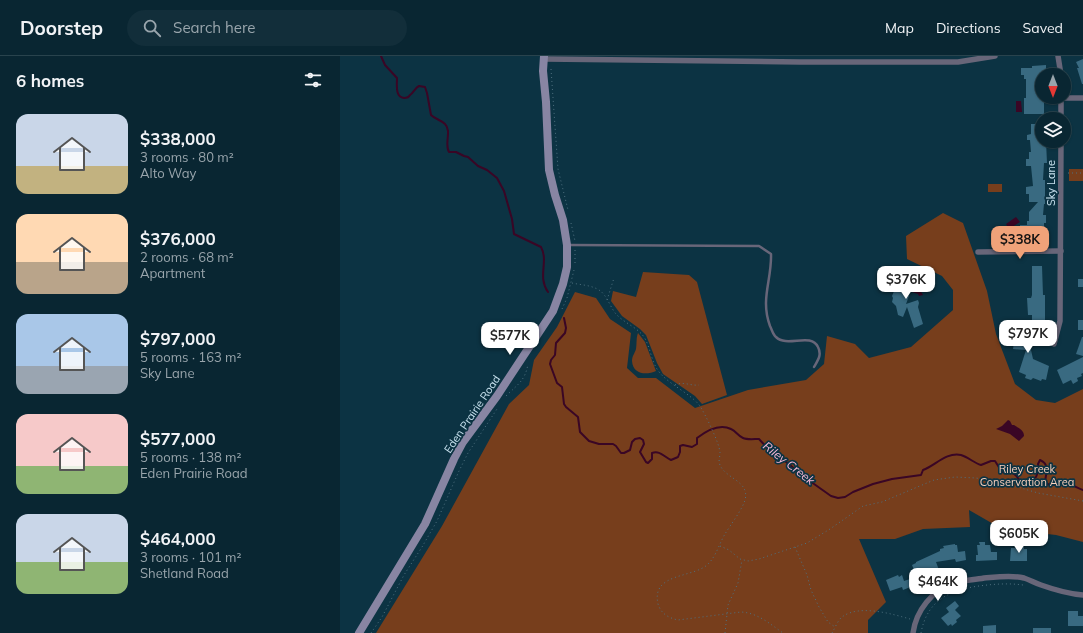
<!DOCTYPE html>
<meta charset="utf-8">
<style>
:root{--surface:#092632;--page:#122e3a;--text:#f1f3f6;--muted:#99a5ac;--line:#29434d;--accent:#f0a279}
body{margin:0;font-family:Mulish,sans-serif;background:var(--page);color:var(--text);height:100vh;display:flex;flex-direction:column;font-size:15px;white-space:nowrap}
*{box-sizing:border-box;margin:0}
p{font-size:13px;color:var(--muted)}
.icon{flex:none;width:22px;height:22px;fill:none;stroke:currentColor;stroke-width:2;stroke-linecap:round;stroke-linejoin:round}
.map{position:relative;flex:1;overflow:hidden}
.panel{display:flex;flex-direction:column;background:var(--surface);width:340px}
.panel>*{flex:none}
.needle{width:26px;rotate:180deg}
.controls{position:absolute;left:695px;top:12px;display:grid;gap:8px}
.controls a{display:grid;place-items:center;width:36px;height:36px;border-radius:50%;background:var(--surface);box-shadow:0 1px 3px #0004,0 0 0 1px var(--line);font-size:20px}
.price{position:absolute;translate:-50% -34px;padding:0 9px;border-radius:8px;background:#fff;color:#222;font-size:13px;line-height:26px;filter:drop-shadow(0 1px 2px #0008)}
.price::after{content:'';position:absolute;left:50%;top:24px;width:12px;height:9px;margin-left:-6px;background:inherit;clip-path:polygon(0 0,100% 0,50% 100%)}
.price.on{background:var(--accent);color:#111}
ul{padding:0;list-style:none}
li{display:flex;align-items:center;gap:12px;height:100px;padding:0 16px}
li span{display:grid;place-items:center;flex:none;width:112px;height:80px;border-radius:12px;color:#555}
li>.icon{margin-inline-start:auto}
span .icon{width:48px;height:48px;fill:#fffc;stroke-width:1}
li b{font-size:17px}
h2{display:flex;justify-content:space-between;align-items:center;height:48px;padding:0 16px;font-size:17px}
header{display:flex;align-items:center;gap:24px;box-sizing:border-box;height:56px;padding:0 20px;background:var(--surface);border-bottom:1px solid var(--line)}
header strong{font-size:19px}
nav{display:flex;gap:22px;margin-inline-start:auto;font-size:14px}
.search{width:280px;height:36px;background:var(--page);display:flex;align-items:center;gap:10px;box-sizing:border-box;padding:0 14px;border-radius:22px;color:var(--muted);font-size:15px}
main{display:flex;flex:1;min-height:0}
.map>svg:first-child{display:block}
.green{fill:#773e1c}
.water{fill:#3a0625}
.lines{fill:none;stroke-linecap:round;stroke-linejoin:round}
.stream{stroke:#3a0625;stroke-width:2}
.building{fill:#396a81}
.path{stroke:#4f7180;stroke-width:1;stroke-dasharray:1 3;stroke-linecap:butt}
.lane{stroke:#686679;stroke-width:2.5}
.street{stroke:#686679;stroke-width:5.5}
.secondary{stroke:#8885a3;stroke-width:8}
.labels{text-anchor:middle;dominant-baseline:central;stroke-width:3.5;stroke-linejoin:round;paint-order:stroke}
.street-label{font-size:11px;fill:#c9e2ef;stroke:#0c3343}
.park-label{font-size:11px;fill:#fbd1bc;stroke:#0c3343}
.water-label{font-size:12px;font-style:italic;fill:#f7b7d5;stroke:#0c3343}
</style>
<header>
<strong>Doorstep</strong>
<div class="search"><svg class="icon" aria-label="search" viewBox="0 0 24 24"><circle cx="10" cy="10" r="6"/><path d="M15 15l6 6"/></svg>Search here</div>
<nav><a>Map</a><a>Directions</a><a>Saved</a></nav>
</header>
<main>
<section class="panel">
<h2>6 homes<svg class="icon" aria-label="filters" viewBox="0 0 24 24"><path d="M4 7h16M4 17h16"/><circle cx="9" cy="7" r="2"/><circle cx="15" cy="17" r="2"/></svg></h2>
<ul>
<li><span style="background:linear-gradient(#c9d6e8 65%,#c2b280 0)"><svg class="icon" aria-label="home" viewBox="0 0 24 24"><path d="M3 11l9-7 9 7M6 9v11h12V9"/></svg></span><div><b>$338,000</b><p>3 rooms · 80 m²</p><p>Alto Way</p></div></li>
<li><span style="background:linear-gradient(#ffd9b3 60%,#b9a48a 0)"><svg class="icon" aria-label="home" viewBox="0 0 24 24"><path d="M3 11l9-7 9 7M6 9v11h12V9"/></svg></span><div><b>$376,000</b><p>2 rooms · 68 m²</p><p>Apartment</p></div></li>
<li><span style="background:linear-gradient(#a9c7e8 65%,#9aa5b1 0)"><svg class="icon" aria-label="home" viewBox="0 0 24 24"><path d="M3 11l9-7 9 7M6 9v11h12V9"/></svg></span><div><b>$797,000</b><p>5 rooms · 163 m²</p><p>Sky Lane</p></div></li>
<li><span style="background:linear-gradient(#f6c9c9 65%,#8fb573 0)"><svg class="icon" aria-label="home" viewBox="0 0 24 24"><path d="M3 11l9-7 9 7M6 9v11h12V9"/></svg></span><div><b>$577,000</b><p>5 rooms · 138 m²</p><p>Eden Prairie Road</p></div></li>
<li><span style="background:linear-gradient(#c9d6e8 60%,#8fb573 0)"><svg class="icon" aria-label="home" viewBox="0 0 24 24"><path d="M3 11l9-7 9 7M6 9v11h12V9"/></svg></span><div><b>$464,000</b><p>3 rooms · 101 m²</p><p>Shetland Road</p></div></li>
</ul>
</section>
<div class="map">
<svg width="743" height="577" viewBox="0 0 743 577">
<rect width="100%" height="100%" fill="#0c3343"/>
<g class="green">
<rect x="729" y="113" width="14" height="12"/>
<rect x="648" y="128" width="14" height="8"/>
<path d="M603,157L623,167L647,235L656,278L675,328L696,344L715,347L743,333V486L716,479L662,473L629,454L630,471L583,473L555,483H519L546,546L528,564V577H36L102,470L169,348L189,329L194,304L217,271L235,236L256,242L270,263L291,277L287,312L298,322H316L355,352L408,334L466,324L484,308L487,280L515,288L529,302L571,291L613,254V234L602,220L567,203L566,180Z"/>
<path d="M303,216L349,219L357,226L387,339L362,348L355,340L323,318L317,307L306,279L300,273L282,260L271,245L273,235L296,241Z"/>
<path d="M298,277L305,286L316,315C307,319 293,319 292,305C292,300 295,297 296,293C297,287 296,282 298,277Z"/>
</g>
<g class="water">
<path d="M676,45H681L682,56H676Z"/>
<path d="M676,161L680,166L669,173L666,168Z"/>
<path d="M578,224L583,227L580,234L583,239L579,240L578,238L572,236Z"/>
<path d="M668,364L670,365L672,369H674C678,372 684,374 684,380L679,385L670,378L656,373L662,370Z"/>
</g>
<g class="lines">
<g class="stream">
<path d="M41,0L45,9L57,22C57,29 55,41 64,42C67,42 69,41 70,39C74,36 75,32 79,30L85,31L87,37L91,59C95,63 101,64 105,68C112,75 104,88 109,96H116L124,100L128,101L138,110L147,114L157,122L164,135L172,163L174,178L201,191C209,206 197,220 208,236"/>
<path d="M224,262L226,272L225,277L216,287L215,299L211,304L210,308L217,327L222,331L224,348L226,351L238,361L240,376L249,385L259,388H273L276,390L281,397H284L290,394L292,386L295,383L300,382L303,384L304,388L300,396L306,406L308,407L312,403V397C320,394 324,401 331,404L338,401L340,396V390L343,389L352,391L357,388V382C366,375 379,367 391,373C396,375 398,380 403,382C407,384 414,383 419,383L430,395L440,401L467,423L491,440L498,442L505,441L513,436L533,428L552,423L581,419L583,414C596,409 606,396 621,399C628,401 634,407 641,409L651,405H655L662,416C671,418 674,414 679,424C686,426 690,425 696,421L699,413L698,408L700,404C710,408 706,417 705,426C712,433 716,426 724,427C730,427 737,432 743,434"/>
</g>
</g>
<g class="building">
<path d="M743,3V28H742L737,12H739L736,6Z"/>
<path d="M706,9V18H702V25H701V37L702,41H704V58H684V42H686V23H684V19H681V12H692V10Z"/>
<path d="M691,68H702V85H706L707,107H704L703,124H705V148H704L703,159H706V167H704V172H701V178H680V169H687V165H689V156L698,146H689V138H686V131L693,130L691,110H686V103H689V96H691L690,84H687V79L691,78Z"/>
<path d="M692,210H702L703,239H705V264H692V259H688L687,242H691L692,239Z"/>
<path d="M565,214L571,228L565,239L569,240L566,248L578,244L579,247L578,251L583,268L574,272L567,251L563,261L558,259L556,250L552,246L553,242L552,240L558,226L555,217Z"/>
<rect x="738" y="223" width="5" height="8"/>
<rect x="738" y="264" width="5" height="10"/>
<path d="M675,269L693,270L691,294L693,303L709,310L706,324L702,323L701,325L693,322L691,324L685,322L686,319L679,316L686,294L673,293L674,286H671L672,277L674,278Z"/>
<path d="M742,281H743V300L736,298Z"/>
<path d="M743,301V317L741,318L742,320L737,322L738,325L733,328L731,324L723,328L717,314Z"/>
<path d="M639,486H645V489H650L651,496H657V504L636,505V499H638L637,489H640Z"/>
<path d="M615,488V489H617L618,496L625,495L626,504L616,506L615,503L596,506L599,514L590,517V516L584,518L580,519L579,517L576,519L572,509L576,507V506L600,495V493L604,492L603,490Z"/>
<path d="M678,490L684,491V493H687V505H670L671,492H678Z"/>
<path d="M558,519L559,521L562,519L564,525L570,523L573,530L563,534L562,531L550,535L546,524Z"/>
<path d="M615,545L619,550L615,554L621,560L616,564L617,566L612,570L611,568L608,570L601,562L609,556L606,552Z"/>
<path d="M728,555H738V560H743V570H728Z"/>
<path d="M656,569V577H643V570Z"/>
<rect x="693" y="572" width="18" height="5"/>
</g>
<g class="lines">
<g class="path">
<path d="M211,13L218,113L228,154"/>
<path d="M728,117H743"/>
<path d="M231,167L235,185"/>
<path d="M235,207V194"/>
<path d="M232,227C241,229 251,229 259,234C267,239 270,251 276,258C284,267 297,271 304,281C311,292 311,307 320,317C330,329 351,338 360,350C365,358 380,388 380,397C380,401 378,405 380,409C386,423 410,425 405,444C402,454 391,468 385,478C379,488 376,501 367,509C352,522 311,517 318,548C321,558 329,562 338,564L401,556C418,557 430,568 443,577"/>
<path d="M267,244L274,222"/>
<path d="M222,253L227,242L234,214"/>
<path d="M335,329C343,325 350,330 359,329"/>
<path d="M166,340C178,328 185,325 188,308"/>
<path d="M380,490L389,494L400,503L408,505L419,503L467,487L490,473L523,450L542,446L594,424L615,421L636,422L664,427L698,437L743,445"/>
<path d="M455,491L467,519L471,534L479,551L488,566L495,571"/>
<path d="M31,577L42,561L64,519L82,491L97,465L119,415L128,397L157,353"/>
<path d="M385,577L388,549L398,527L402,504"/>
<path d="M492,577C495,572 498,564 502,561C519,548 552,558 570,563"/>
<path d="M581,577C587,544 610,534 639,530C654,528 669,527 683,529"/>
</g>
<path class="lane" d="M228,189L419,190L431,198C432,224 420,243 430,270C432,274 433,279 436,281C447,292 471,276 478,291C482,299 478,304 474,311"/>
<g class="street">
<path d="M718,0L721,19"/>
<path d="M204,3L460,6H618L655,0"/>
<path d="M721,41V63"/>
<path d="M721,42H743"/>
<path d="M638,196L721,195"/>
<path d="M714,288L720,265L721,85"/>
<path d="M573,577C576,555 592,534 614,527C623,524 634,524 644,522C657,521 672,519 684,522C690,524 695,527 701,529C715,534 729,538 743,539"/>
</g>
<path class="secondary" d="M19,577L85,468L114,403L123,386L157,340L213,255L223,228L227,211V189L223,164L215,139L209,114L206,46L203,15L204,0"/>
</g>
<g class="labels">
<g class="street-label">
<text transform="translate(711 127) rotate(-90)">Sky Lane</text>
<text transform="translate(132 358) rotate(-56)">Eden Prairie Road</text>
</g>
<g class="park-label">
<text x="687" y="413">Riley Creek<tspan x="687" dy="13">Conservation Area</tspan></text>
</g>
<g class="water-label">
<text transform="translate(449 407) rotate(38)">Riley Creek</text>
</g>
</g>
</svg>
<div class="controls">
<a><svg class="needle" viewBox="-14 -14 28 28"><path d="M0-13l5 13h-10z" fill="#e53935"/><path d="M0 13l5-13h-10z" fill="#99a5ac"/></svg></a>
<a><svg class="icon" aria-label="layers" viewBox="0 0 24 24"><path d="M12 4l9 5-9 5-9-5zM3 14l9 5 9-5"/></svg></a>
</div>
<b class="price on" style="left:680px;top:204px">$338K</b>
<b class="price" style="left:566px;top:244px">$376K</b>
<b class="price" style="left:688px;top:298px">$797K</b>
<b class="price" style="left:170px;top:300px">$577K</b>
<b class="price" style="left:679px;top:498px">$605K</b>
<b class="price" style="left:598px;top:546px">$464K</b>
</div>
</main>
